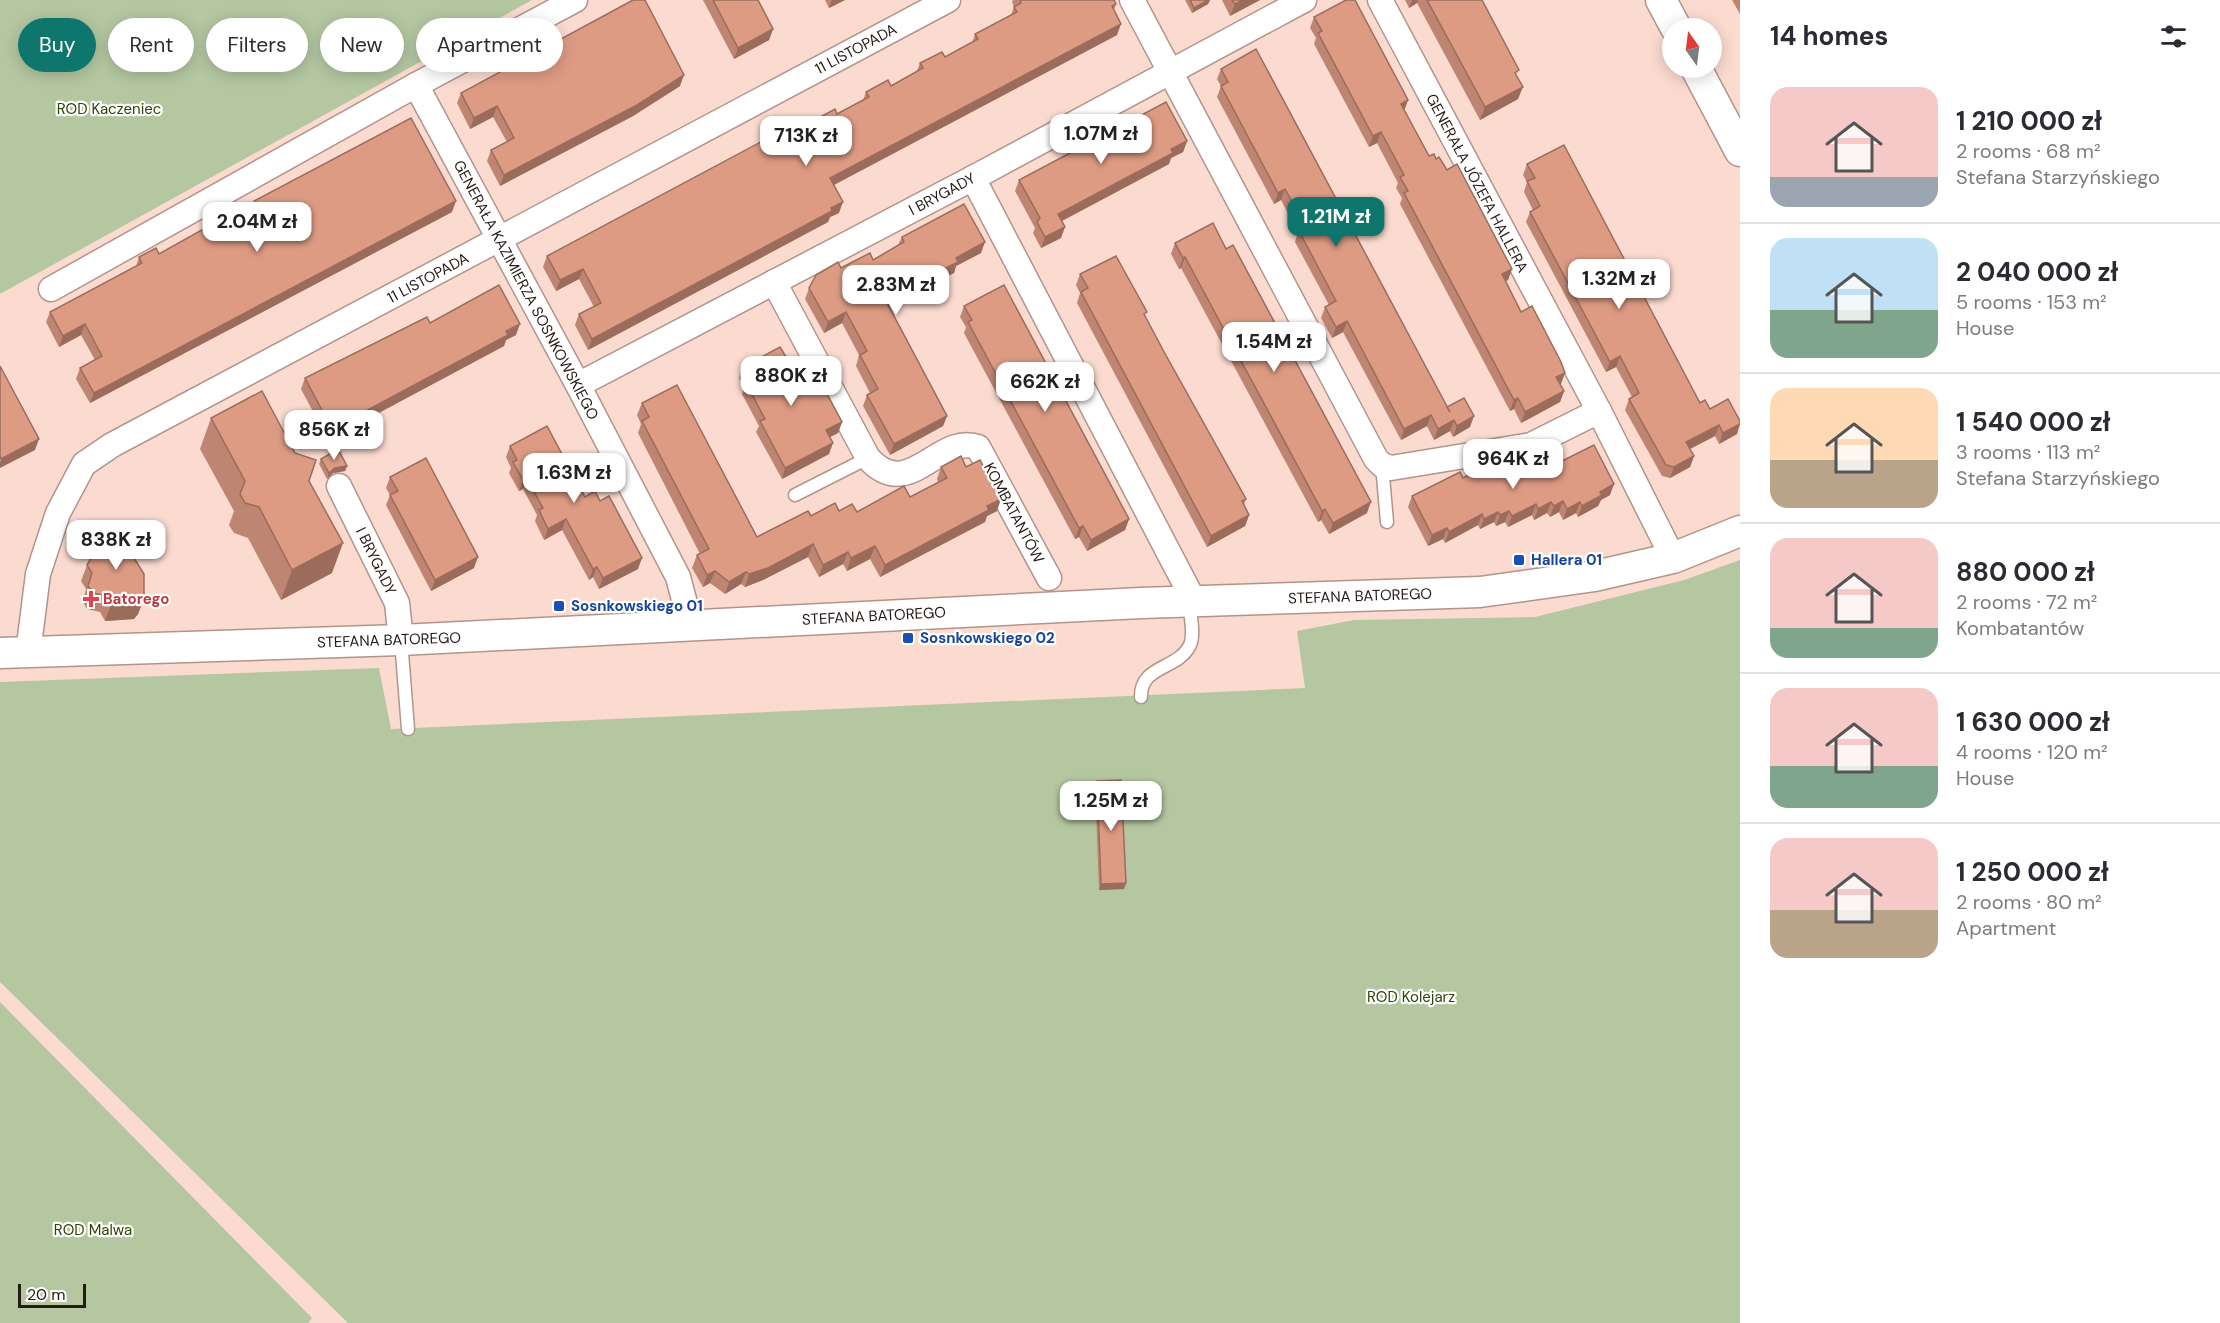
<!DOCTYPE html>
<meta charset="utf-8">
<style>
:root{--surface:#fff;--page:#f7f7f7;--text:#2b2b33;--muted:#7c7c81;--line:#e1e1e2;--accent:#0f766e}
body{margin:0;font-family:"DM Sans",sans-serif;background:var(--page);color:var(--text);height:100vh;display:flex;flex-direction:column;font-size:22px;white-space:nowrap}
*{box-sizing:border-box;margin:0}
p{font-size:20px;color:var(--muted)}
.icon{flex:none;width:33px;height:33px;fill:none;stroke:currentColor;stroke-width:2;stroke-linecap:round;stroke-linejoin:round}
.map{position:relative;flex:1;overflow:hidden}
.sheet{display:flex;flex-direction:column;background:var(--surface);width:480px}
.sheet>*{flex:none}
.guide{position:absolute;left:18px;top:18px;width:570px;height:54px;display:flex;gap:12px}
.needle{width:39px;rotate:346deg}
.buttons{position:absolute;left:1662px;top:18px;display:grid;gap:12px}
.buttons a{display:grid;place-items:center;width:60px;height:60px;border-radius:50%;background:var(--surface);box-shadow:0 3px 15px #0003;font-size:30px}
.scale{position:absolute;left:18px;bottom:15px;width:68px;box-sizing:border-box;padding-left:6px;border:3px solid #251a16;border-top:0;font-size:16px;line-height:21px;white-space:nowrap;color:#251a16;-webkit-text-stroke:4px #fff;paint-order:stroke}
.price{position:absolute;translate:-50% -51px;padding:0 14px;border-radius:12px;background:#fff;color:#222;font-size:20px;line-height:39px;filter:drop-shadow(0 2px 3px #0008)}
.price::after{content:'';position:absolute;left:50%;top:36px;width:18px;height:14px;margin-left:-9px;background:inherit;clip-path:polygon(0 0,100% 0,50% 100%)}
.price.selected{background:var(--accent);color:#fff}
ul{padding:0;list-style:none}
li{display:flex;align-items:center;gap:18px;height:150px;padding:0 30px}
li+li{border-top:2px solid var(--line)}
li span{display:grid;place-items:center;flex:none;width:168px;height:120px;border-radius:18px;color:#555}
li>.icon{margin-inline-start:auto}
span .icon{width:72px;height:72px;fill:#fffc;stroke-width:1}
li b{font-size:26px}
h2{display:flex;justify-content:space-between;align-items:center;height:72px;padding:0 30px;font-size:26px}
.chip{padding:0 21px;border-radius:27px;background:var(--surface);box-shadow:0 3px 15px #0003;font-size:21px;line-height:54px}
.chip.selected{background:var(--accent);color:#fff}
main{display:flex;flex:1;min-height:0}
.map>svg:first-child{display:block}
.green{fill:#b4c7a1}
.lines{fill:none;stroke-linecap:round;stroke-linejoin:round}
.service-casing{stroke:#b2948a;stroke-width:15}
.minor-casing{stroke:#b2948a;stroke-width:27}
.tertiary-casing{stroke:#b2948a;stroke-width:33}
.service{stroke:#fff;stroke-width:12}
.minor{stroke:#fff;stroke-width:24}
.tertiary{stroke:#fff;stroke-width:30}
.wall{fill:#be8572}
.shaded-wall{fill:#9b6c5c}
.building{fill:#dd9b84;stroke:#9b6c5c;stroke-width:1.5}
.transit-dot{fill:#1a4fb4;stroke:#fff;stroke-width:2}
.health-dot{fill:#e0444e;stroke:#fff;stroke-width:2}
.labels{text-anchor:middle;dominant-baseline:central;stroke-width:4.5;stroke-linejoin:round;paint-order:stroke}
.street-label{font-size:15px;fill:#251a16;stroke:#fff}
.park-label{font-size:15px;fill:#2c4402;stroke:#fff}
.transit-label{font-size:15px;font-weight:bold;fill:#164399;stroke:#fff;text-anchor:start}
.health-label{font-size:15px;font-weight:bold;fill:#be3a42;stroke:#fff;text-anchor:start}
</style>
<main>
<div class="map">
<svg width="1740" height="1323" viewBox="0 0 1740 1323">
<rect width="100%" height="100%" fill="#fbdbd0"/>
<g class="green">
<path d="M0,0H532L0,294Z"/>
<path d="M1740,560V1323H348L0,982V682L379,668L391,729L1305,688L1297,631L1354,620L1535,617L1684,580Z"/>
<path d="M0,1002L312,1318L308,1323H0Z"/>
</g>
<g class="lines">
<defs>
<g id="service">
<path d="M1382,465L1387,522"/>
<path d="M795,495L868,458"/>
<path d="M401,640L408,729"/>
<path d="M1141,697C1140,665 1178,670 1190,645C1195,634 1190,615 1189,602"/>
</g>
<g id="minor">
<path d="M1132,0L1376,459L1382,465L1391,468L1531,445L1599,411"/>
<path d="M1380,0L1599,411L1673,558"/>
<path d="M416,85L578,385L678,577L691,626"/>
<path d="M973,178L1194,601"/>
<path d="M774,282L868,458C909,504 938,433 978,447L1049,578"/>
<path d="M51,289L416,85L575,0"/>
<path d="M578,385L973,178L1304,0"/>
<path d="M339,486L397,603L401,640"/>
<path d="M28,653L38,574L58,513L84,464L112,445L948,0"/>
</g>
<g id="tertiary">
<path d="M1661,0L1676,28"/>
<path d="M1696,68L1740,151"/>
<path d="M0,653L401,640L1141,603L1480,592L1595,576L1673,558L1740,531"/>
</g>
</defs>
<use href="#service" class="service-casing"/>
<use href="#minor" class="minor-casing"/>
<use href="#tertiary" class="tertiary-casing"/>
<use href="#service" class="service"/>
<use href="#minor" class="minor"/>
<use href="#tertiary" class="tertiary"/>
</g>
<g class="wall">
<path d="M703,0H758L773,29L769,40L734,59Z"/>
<path d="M825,0H845L829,8Z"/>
<path d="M1013,0H1114L1116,4L1114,10L1117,35L834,185L839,213L830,217L828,222L588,350L575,325L579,314L594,307L579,279L556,291L543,267L547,256L789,130L837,114L863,100L866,92L891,86L917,71L920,63L945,57L972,43L975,34L1011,15L1014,7L1012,2Z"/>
<path d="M1185,0H1210L1208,4L1192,13Z"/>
<path d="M1222,0H1260L1230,16Z"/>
<path d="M1405,0H1482L1517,76L1518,99L1480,120L1417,3L1409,8Z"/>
<path d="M1732,0H1740V14Z"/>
<path d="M1314,17L1408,100L1404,110L1429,156L1436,159L1447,170L1512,269L1508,280L1505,281L1561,384H1560L1564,391L1560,402L1521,423L1514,409L1510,411L1400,204L1402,198L1396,188L1398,183L1377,143L1369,147L1314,44L1316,38L1310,28Z"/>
<path d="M1221,69L1447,407L1470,427L1453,437L1450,431L1434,440L1427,426L1401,440L1343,332L1332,338L1321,318L1325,307L1329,305L1295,242L1298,232L1281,200L1274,204L1217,97L1221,86L1217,79Z"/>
<path d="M680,86L633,116L500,186L487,161L491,150L507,142L493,117L470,129L457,103L461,93Z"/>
<path d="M1187,141L1183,152L1171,158L1169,164L1062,221L1061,238L1041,248L1033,233L1035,228L1015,191L1019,180Z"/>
<path d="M1527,164L1700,403L1710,409L1737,434L1719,444L1715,436L1690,449L1694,456L1690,467L1670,478L1662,476L1625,410L1629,399L1632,397L1616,367L1606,372L1526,222L1530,212L1533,210L1524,192L1527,182L1523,175Z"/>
<path d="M254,201L452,212L90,403L76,379L80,368L95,360L81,335L59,347L46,322L50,312L136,266L139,257L159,254L213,224L216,217L253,204Z"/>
<path d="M1213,223L1367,513L1329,534L1321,520L1318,522L1181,268L1179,269L1171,254L1175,243Z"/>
<path d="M902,237L981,253L956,266L954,273L934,283L931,279L899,297L897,302L889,306L947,416L943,426L890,455L863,406L867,395L870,393L856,366L859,355L842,323L824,333L805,299L809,288L841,268L873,260L898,245Z"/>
<path d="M1080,274L1145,316L1163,350L1246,499L1244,505L1249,515L1245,526L1207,547L1077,303L1080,293L1076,285Z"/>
<path d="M964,306L1129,519L1125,530L1087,551L1079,537L1075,539L964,333L966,327L960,317Z"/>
<path d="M430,323L516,335L506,340L504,346L328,440L301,389L305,378Z"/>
<path d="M743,367L795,372L842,422L838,433L830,437L829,454L782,479L756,432L759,426L742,394L744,388L739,378Z"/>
<path d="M642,403L757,537L811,516L839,511L857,512L910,497L938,482L937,479L941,467H966L997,511L987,516L985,522L880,577L870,559L847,571L843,564L819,577L808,557L763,580L745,587L741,584L725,594L710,583L703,587L692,568L697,555L700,554L638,433L641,424L637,415Z"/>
<path d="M211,418L309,481L332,573L281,600L248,538L234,533L229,525L234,511L200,449Z"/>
<path d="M510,446L585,497L638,569L599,589L593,577L589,580L562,530L544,540L535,521L537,515L523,489L519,491L509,473L511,468L506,457Z"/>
<path d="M321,459L347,466L345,471L333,473L327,479L319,464Z"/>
<path d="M1546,469L1610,495L1601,500L1598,506L1578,517L1576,513L1563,520L1559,512L1550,517L1547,513L1534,520L1532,515L1508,527L1505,522L1496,526L1494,522L1480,529L1478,525L1445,543L1443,539L1428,546L1408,507L1412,496L1463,478L1501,472Z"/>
<path d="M390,477L474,568L431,591L386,505L390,495L386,488Z"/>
<path d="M134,541L130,552L144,598L138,614L134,619L105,621L100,612L87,609L83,602L86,589L81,581L87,565Z"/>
<path d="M1097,781L1126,883L1124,889L1099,890L1095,787Z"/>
</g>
<g class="shaded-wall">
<path d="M832,0H845L829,8Z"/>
<path d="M1208,0H1210L1208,4L1192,13L1194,8Z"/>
<path d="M1243,0H1260L1230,16L1235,4Z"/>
<path d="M1412,0H1418L1417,3L1409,8Z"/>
<path d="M1121,24L1117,35L826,189L830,178Z"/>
<path d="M773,29L769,40L734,59L738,48Z"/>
<path d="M684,75L680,86L633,116L500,186L504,175Z"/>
<path d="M1523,87L1518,99L1480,120L1485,107Z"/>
<path d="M1408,100L1404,111L1401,104Z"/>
<path d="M497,106L493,117L470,129L474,118Z"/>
<path d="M1381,132L1377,143L1369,147L1373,136Z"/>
<path d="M1187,141L1183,152L1171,158L1169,164L1054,225L1058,214Z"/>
<path d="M1285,189L1281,200L1274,204L1278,193Z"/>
<path d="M456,201L452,212L90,403L94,393Z"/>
<path d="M843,202L839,213L830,217L828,222L588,350L592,339Z"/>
<path d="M1065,227L1061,238L1041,248L1045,237Z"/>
<path d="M985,242L981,253L956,266L954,273L934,283L938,272L956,258Z"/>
<path d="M1185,257L1181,268L1179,269L1183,258Z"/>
<path d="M935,268L931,279L899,297L897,302L881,310L885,299L899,288Z"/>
<path d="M583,269L579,279L556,291L560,280Z"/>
<path d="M1512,269L1508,280L1498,285L1502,274Z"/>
<path d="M846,312L842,323L824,333L828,322Z"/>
<path d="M1347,321L1343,332L1332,338L1336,327Z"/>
<path d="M85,324L81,335L59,347L63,336Z"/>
<path d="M520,324L516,335L506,340L504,346L328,440L332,429Z"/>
<path d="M1620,356L1616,367L1606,372L1610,362Z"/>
<path d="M1565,373L1561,384L1552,388L1556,377Z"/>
<path d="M1564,391L1560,402L1521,423L1525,412Z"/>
<path d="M1518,398L1514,409L1510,411L1514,400Z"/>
<path d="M1431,415L1427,426L1401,440L1404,429Z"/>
<path d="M947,416L943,426L890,455L894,444Z"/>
<path d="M1474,416L1470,427L1453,437L1457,426Z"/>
<path d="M1454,420L1450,431L1434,440L1438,429Z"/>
<path d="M842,422L838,433L822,441L826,430Z"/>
<path d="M1740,424L1737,434L1719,444L1723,433Z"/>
<path d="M1719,425L1715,436L1682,453L1686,442Z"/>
<path d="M39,439L35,450L0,468V462L1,459Z"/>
<path d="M833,443L829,454L782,479L785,468Z"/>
<path d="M1694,456L1690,467L1670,478L1674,467Z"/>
<path d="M347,466L345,471L333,473L327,479L329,473L335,468Z"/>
<path d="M527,479L523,489L519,491L523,480Z"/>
<path d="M1614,484L1610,495L1601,500L1598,506L1578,517L1582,506L1600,492Z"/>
<path d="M1001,499L997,511L987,516L985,522L880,577L885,565Z"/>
<path d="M1563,501L1559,512L1550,517L1554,506Z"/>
<path d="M1371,502L1367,513L1329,534L1333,523Z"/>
<path d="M1551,502L1547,513L1534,520L1538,509Z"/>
<path d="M1580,502L1576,513L1563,520L1567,509Z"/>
<path d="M1536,504L1532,515L1508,527L1512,516Z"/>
<path d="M1325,509L1321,520L1318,522L1322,511Z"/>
<path d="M1509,511L1505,522L1496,526L1500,515Z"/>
<path d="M1498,512L1494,522L1480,529L1484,519Z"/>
<path d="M1482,514L1478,525L1445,543L1449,532Z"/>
<path d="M1249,515L1245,526L1207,547L1211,536Z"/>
<path d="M566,519L562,530L544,540L548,529Z"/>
<path d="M1129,519L1125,530L1087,551L1091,540Z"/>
<path d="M1083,526L1079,537L1075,539L1079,528Z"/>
<path d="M1447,528L1443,539L1428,546L1432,535Z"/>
<path d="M343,543L332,573L281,600L292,570Z"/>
<path d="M813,544L808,557L763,580L745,587L749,574Z"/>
<path d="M875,546L870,559L847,571L851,558Z"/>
<path d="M848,552L843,564L819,577L823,565Z"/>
<path d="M478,557L474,568L431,591L435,580Z"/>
<path d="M642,558L638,569L599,589L603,578Z"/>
<path d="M597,567L593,577L589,580L593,569Z"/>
<path d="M715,571L710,583L703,587L707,575Z"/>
<path d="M746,572L741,584L725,594L729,582Z"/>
<path d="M144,598L138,614L134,619L105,621L111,605Z"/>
<path d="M1126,883L1124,889L1099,890L1101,884Z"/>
</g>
<g class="building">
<path d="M633,0H645L684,75L637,105L504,175L491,150L514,138L497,106L474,118L461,93Z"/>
<path d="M713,0H758L773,29L738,48Z"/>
<path d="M1020,0H1114L1116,4L1112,6L1121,24L830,178L843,202L831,208L832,211L592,339L579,314L601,303L583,269L560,280L547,256L787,128L789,130L800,124L802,127L835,109L837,114L869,97L866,92L888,80L891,86L923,68L920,63L942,52L945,57L978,39L975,34L1017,12L1014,7L1021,3Z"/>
<path d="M1190,0H1208L1194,8Z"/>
<path d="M1232,0H1243L1235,4Z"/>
<path d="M1346,0H1355L1408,100L1401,104L1429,156L1434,154L1436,159L1439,157L1447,170L1457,164L1512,269L1502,274L1521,312L1532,306L1561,362L1565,373L1556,377L1564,391L1525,412L1518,398L1514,400L1404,193L1408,191L1400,177L1404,175L1381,132L1373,136L1318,33L1322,31L1314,17Z"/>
<path d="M1427,0H1482L1519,70L1515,73L1523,87L1485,107Z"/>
<path d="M1256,49L1450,412L1447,407L1464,398L1474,416L1457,426L1454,420L1438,429L1431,415L1404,429L1347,321L1336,327L1325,307L1336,301L1299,231L1306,227L1285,189L1278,193L1221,86L1228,82L1221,69Z"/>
<path d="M1166,102L1187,141L1171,149L1173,153L1058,214L1065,227L1045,237L1037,222L1040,218L1019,180Z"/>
<path d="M411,118L456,201L94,393L80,368L102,356L85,324L63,336L50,312L142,263L139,257L156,248L159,254L218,221L216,217L229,210L255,204L254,201Z"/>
<path d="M1564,145L1700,403L1705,400L1710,409L1728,399L1740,421V424L1723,433L1719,425L1686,442L1694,456L1674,467L1666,465L1629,399L1639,393L1620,356L1610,362L1530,212L1540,206L1527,181L1535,178L1527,164Z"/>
<path d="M964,204L985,242L956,258L958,262L938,272L935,268L899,288L901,291L885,299L947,416L894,444L867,395L878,389L860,355L867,351L846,312L828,322L809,288L816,275L838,262L841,268L870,253L873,260L904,242L902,237Z"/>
<path d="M1213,223L1226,249L1233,245L1371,502L1333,523L1325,509L1322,511L1185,257L1183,258L1175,243Z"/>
<path d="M1116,256L1147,312L1144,314L1163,350L1246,499L1242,501L1249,515L1211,536L1081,292L1088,288L1080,274Z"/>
<path d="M499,285L520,324L506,331L508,335L332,429L305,378L427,317L430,323Z"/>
<path d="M1004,285L1129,519L1091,540L1083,526L1079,528L968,322L972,320L964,306Z"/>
<path d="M780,347L795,372L811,364L842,422L826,430L833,443L785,468L760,421L765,419L746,383L750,381L743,367Z"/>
<path d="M0,366L39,439L1,459L0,456Z"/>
<path d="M677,385L757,537L808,511L811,516L835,503L839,511L852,504L857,512L904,486L910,497L947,478L941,467L961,456L966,467L980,460L1001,499L987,506L989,510L885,565L875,546L851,558L848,552L823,565L813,544L768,568L749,574L746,572L729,582L715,571L707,575L697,555L709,549L642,421L649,417L642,403Z"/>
<path d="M262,391L295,453L316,460L309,481L343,543L292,570L259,507L245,503L240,494L245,481L211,418Z"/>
<path d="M547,426L585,497L595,491L600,501L609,496L642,558L603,578L597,567L593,569L566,519L548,529L539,510L543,508L527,479L523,480L513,462L517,460L510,446Z"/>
<path d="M1594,445L1614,484L1600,492L1602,495L1582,506L1580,502L1567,509L1563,501L1554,506L1551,502L1538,509L1536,504L1512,516L1509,511L1500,515L1498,512L1484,519L1482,514L1449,532L1447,528L1432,535L1412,496L1460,472L1463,478L1496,461L1501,472L1538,453L1546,469Z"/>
<path d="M338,449L347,466L335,468L329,473L321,459Z"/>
<path d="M426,458L478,557L435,580L390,495L398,491L390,477Z"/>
<path d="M109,527L134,541L129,550L144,574V598L139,603L111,605L106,596L93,593L88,586L92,573L87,565Z"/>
<path d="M1121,780L1126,883L1101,884L1097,781Z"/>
</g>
<g class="transit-dot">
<rect x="1513" y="554" width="12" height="12" rx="3"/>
<rect x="553" y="600" width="12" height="12" rx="3"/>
<rect x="902" y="632" width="12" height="12" rx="3"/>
</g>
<path class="health-dot" d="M88 590h6v6h6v6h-6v6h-6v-6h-6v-6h6z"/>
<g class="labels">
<g class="street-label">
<text transform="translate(856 49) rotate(-28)">11 LISTOPADA</text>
<text transform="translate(1477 183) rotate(62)">GENERAŁA JÓZEFA HALLERA</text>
<text transform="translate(942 194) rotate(-28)">I BRYGADY</text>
<text transform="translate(428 278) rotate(-28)">11 LISTOPADA</text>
<text transform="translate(526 290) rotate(62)">GENERAŁA KAZIMIERZA SOSNKOWSKIEGO</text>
<text transform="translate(1014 513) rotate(62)">KOMBATANTÓW</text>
<text transform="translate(376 561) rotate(64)">I BRYGADY</text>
<text transform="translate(1360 596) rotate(-2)">STEFANA BATOREGO</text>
<text transform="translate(874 616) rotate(-3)">STEFANA BATOREGO</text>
<text transform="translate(389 640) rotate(-2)">STEFANA BATOREGO</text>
</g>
<g class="park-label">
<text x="109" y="109">ROD Kaczeniec</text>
<text x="1411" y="997">ROD Kolejarz</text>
<text x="93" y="1230">ROD Malwa</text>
</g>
<g class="transit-label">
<text x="1531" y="560">Hallera 01</text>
<text x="571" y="606">Sosnkowskiego 01</text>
<text x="920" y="638">Sosnkowskiego 02</text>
</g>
<g class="health-label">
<text x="103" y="599">Batorego</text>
</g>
</g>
</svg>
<div class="buttons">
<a><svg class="needle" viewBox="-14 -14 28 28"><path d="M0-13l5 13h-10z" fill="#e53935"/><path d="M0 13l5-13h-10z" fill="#7c7c81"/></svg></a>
</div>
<div class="scale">20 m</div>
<b class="price" style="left:1101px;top:165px">1.07M zł</b>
<b class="price" style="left:806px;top:167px">713K zł</b>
<b class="price selected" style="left:1336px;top:248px">1.21M zł</b>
<b class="price" style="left:257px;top:253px">2.04M zł</b>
<b class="price" style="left:1619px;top:310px">1.32M zł</b>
<b class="price" style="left:896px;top:316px">2.83M zł</b>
<b class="price" style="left:1274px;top:373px">1.54M zł</b>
<b class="price" style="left:791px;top:407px">880K zł</b>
<b class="price" style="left:1045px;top:413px">662K zł</b>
<b class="price" style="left:334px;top:461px">856K zł</b>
<b class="price" style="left:1513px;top:490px">964K zł</b>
<b class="price" style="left:574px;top:504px">1.63M zł</b>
<b class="price" style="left:116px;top:571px">838K zł</b>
<b class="price" style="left:1111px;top:832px">1.25M zł</b>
<div class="guide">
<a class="chip selected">Buy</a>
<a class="chip">Rent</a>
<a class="chip">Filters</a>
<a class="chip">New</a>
<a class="chip">Apartment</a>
</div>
</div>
<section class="sheet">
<h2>14 homes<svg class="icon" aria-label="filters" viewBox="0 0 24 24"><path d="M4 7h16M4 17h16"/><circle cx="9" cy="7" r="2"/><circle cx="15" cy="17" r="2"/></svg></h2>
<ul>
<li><span style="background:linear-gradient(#f6c9c9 75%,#9aa5b1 0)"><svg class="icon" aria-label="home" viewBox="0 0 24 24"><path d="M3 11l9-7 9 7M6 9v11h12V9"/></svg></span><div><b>1 210 000 zł</b><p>2 rooms · 68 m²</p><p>Stefana Starzyńskiego</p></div></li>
<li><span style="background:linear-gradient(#bfe0f5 60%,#7fa58c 0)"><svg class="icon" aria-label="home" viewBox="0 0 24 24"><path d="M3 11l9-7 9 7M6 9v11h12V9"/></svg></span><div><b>2 040 000 zł</b><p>5 rooms · 153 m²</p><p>House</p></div></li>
<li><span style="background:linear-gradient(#ffd9b3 60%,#b9a48a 0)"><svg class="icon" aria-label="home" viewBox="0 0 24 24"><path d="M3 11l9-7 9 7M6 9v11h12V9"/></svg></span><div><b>1 540 000 zł</b><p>3 rooms · 113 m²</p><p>Stefana Starzyńskiego</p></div></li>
<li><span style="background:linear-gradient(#f6c9c9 75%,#7fa58c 0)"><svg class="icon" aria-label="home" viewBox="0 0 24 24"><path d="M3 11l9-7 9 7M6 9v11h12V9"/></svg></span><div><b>880 000 zł</b><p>2 rooms · 72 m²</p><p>Kombatantów</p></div></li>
<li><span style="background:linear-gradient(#f6c9c9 65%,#7fa58c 0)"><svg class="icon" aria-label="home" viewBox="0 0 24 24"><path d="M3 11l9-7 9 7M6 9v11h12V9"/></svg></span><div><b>1 630 000 zł</b><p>4 rooms · 120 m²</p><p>House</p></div></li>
<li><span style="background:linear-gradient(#f6c9c9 60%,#b9a48a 0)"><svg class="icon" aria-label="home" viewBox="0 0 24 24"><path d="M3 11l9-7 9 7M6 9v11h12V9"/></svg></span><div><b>1 250 000 zł</b><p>2 rooms · 80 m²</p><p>Apartment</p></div></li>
</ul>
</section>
</main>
